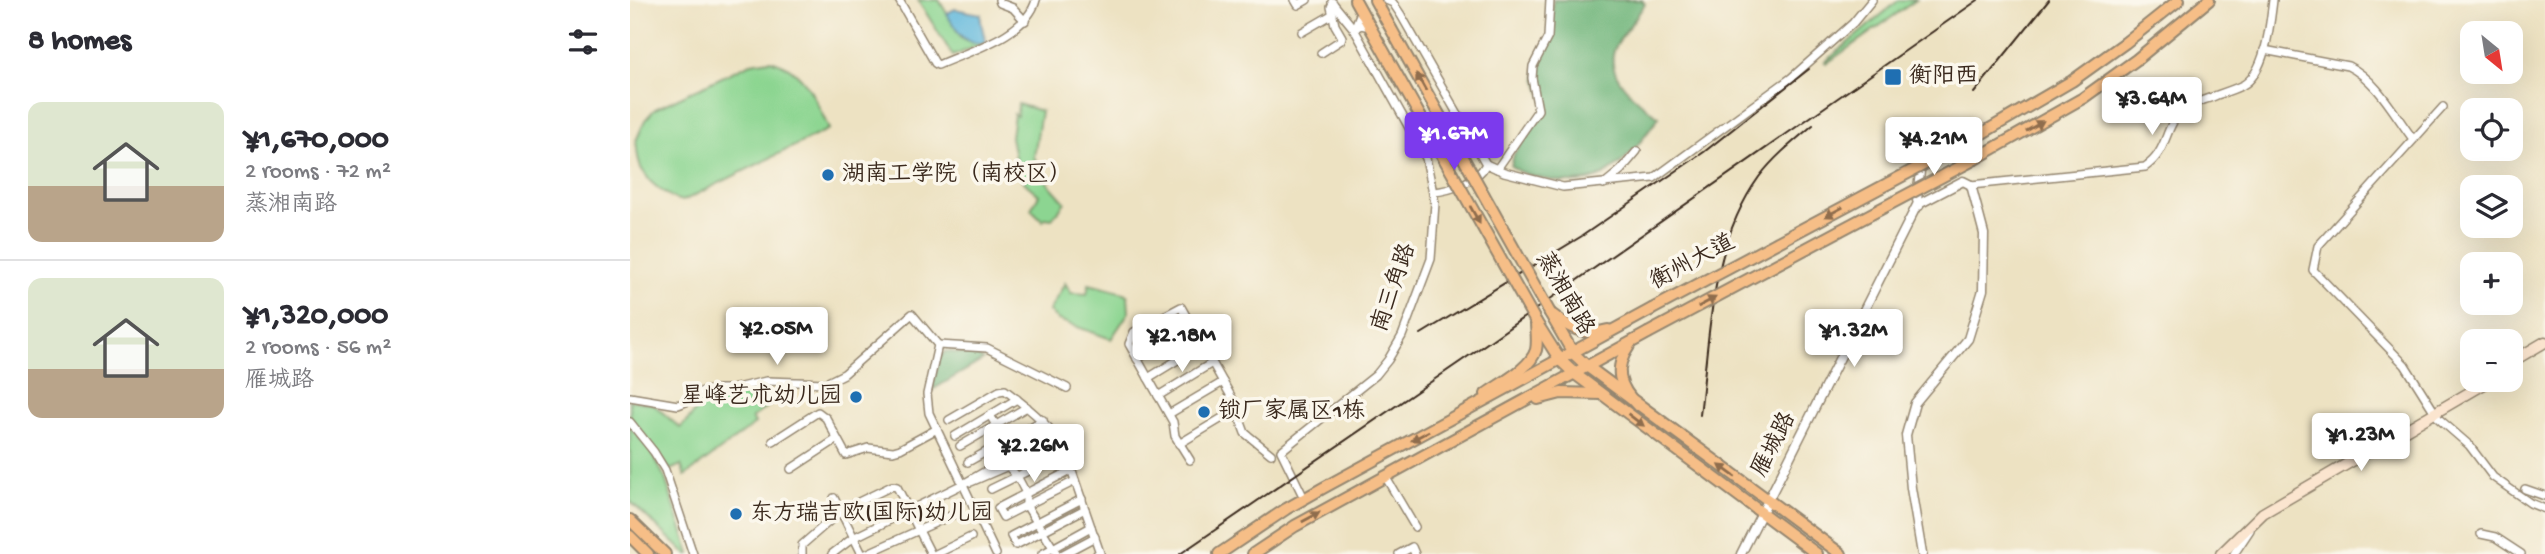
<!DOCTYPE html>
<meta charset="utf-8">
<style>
:root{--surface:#fff;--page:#f2f2f3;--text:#2b2b33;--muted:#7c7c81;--line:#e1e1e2;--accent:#7c3aed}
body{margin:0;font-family:"Gochi Hand","LXGW WenKai TC",sans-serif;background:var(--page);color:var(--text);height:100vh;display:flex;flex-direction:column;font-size:26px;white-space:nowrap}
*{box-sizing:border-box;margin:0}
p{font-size:23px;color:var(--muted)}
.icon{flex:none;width:38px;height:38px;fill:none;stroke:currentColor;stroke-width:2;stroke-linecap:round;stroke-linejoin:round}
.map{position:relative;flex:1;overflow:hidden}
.details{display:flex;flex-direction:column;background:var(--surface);width:630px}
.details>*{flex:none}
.needle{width:46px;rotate:150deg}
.tools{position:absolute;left:1830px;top:21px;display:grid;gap:14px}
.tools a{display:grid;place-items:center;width:63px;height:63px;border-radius:14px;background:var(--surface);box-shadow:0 7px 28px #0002;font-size:35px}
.price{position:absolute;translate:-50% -60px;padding:0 16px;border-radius:7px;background:#fff;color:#222;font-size:23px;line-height:46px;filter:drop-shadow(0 2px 4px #0008)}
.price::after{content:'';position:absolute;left:50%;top:42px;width:21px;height:16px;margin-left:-10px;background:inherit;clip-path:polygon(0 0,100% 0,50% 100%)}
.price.current{background:var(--accent);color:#fff}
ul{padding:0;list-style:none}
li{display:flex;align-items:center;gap:21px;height:175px;padding:0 28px}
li+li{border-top:2px solid var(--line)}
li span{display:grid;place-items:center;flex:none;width:196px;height:140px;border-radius:14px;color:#555}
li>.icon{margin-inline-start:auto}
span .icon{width:84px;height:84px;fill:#fffc;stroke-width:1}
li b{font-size:30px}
h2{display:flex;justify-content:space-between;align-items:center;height:84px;padding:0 28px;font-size:30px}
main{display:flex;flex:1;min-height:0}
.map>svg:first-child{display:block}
.green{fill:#8cd591;stroke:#648058;stroke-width:2}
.forest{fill:#71b67b;stroke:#56704c;stroke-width:2}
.water{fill:#5fb7dc;stroke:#4d707d;stroke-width:2}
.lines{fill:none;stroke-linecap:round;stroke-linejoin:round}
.minor-casing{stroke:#948670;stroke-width:10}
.tertiary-casing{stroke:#948670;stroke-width:11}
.secondary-casing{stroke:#948670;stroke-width:13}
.primary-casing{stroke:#948670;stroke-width:14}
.trunk-casing{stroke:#948670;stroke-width:14}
.minor{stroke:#fff;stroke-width:7}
.tertiary{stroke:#fff;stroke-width:8}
.secondary{stroke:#fbe5cf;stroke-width:10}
.primary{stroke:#f6be87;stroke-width:10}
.trunk{stroke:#f6be87;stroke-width:10}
.rail{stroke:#3b2a1e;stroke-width:2}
.primary-bridge-casing{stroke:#948670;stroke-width:14;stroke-linecap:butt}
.trunk-bridge-casing{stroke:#948670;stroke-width:14;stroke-linecap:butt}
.primary-bridge{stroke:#f6be87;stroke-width:10}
.trunk-bridge{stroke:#f6be87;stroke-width:10}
.oneway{fill:#8f6d4d}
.poi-dot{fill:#1f6fb2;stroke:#fbf7ec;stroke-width:2.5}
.labels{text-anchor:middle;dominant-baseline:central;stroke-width:7;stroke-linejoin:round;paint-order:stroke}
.poi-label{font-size:23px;fill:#3b2a1e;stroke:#fbf7ec;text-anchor:start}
.street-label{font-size:23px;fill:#3b2a1e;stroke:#fbf7ec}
</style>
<main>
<section class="details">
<h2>8 homes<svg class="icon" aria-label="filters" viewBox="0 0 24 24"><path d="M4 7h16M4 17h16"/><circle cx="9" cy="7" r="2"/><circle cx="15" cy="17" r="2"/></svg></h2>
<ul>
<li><span style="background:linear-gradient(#dfe7d0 60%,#b9a48a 0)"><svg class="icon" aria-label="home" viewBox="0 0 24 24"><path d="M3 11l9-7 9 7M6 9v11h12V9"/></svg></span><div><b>¥1,670,000</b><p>2 rooms · 72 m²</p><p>蒸湘南路</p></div></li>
<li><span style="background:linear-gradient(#dfe7d0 65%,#b9a48a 0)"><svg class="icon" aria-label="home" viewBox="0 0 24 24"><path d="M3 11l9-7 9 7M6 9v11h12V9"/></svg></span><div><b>¥1,320,000</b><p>2 rooms · 56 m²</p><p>雁城路</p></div></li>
</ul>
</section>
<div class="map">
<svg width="1915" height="554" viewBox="0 0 1915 554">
<rect width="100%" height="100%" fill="#fbf7ec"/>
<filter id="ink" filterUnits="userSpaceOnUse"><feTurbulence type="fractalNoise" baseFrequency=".0143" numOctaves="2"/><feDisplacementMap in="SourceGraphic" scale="14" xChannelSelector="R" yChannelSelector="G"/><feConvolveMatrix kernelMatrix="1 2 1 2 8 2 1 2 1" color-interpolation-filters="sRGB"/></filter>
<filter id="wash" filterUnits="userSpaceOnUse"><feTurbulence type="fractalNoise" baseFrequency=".00686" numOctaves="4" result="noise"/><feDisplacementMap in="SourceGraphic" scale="28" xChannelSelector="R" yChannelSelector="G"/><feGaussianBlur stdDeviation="1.57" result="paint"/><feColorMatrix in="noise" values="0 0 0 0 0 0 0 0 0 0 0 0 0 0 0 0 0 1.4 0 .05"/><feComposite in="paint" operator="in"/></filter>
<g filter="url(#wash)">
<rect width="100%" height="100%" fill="#ede2c2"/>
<g class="green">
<path d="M288,0H309L332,39L352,44L323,56Z"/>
<path d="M1269,0H1286L1197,63L1195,62Z"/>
<path d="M140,60C176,69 185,99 199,129L53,201L45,199L29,189L20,181L11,168L8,157L6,141L15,120L25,109L121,63Z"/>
<path d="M388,104L411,111L404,157L417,182L435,202L422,219L415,218L413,221L401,209L409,195L396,184L383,168L385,157L381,137L384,114L387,116Z"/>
<path d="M435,283L441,293L457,294L459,284L494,293L498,296L499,312L481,339L428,320L419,311Z"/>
<path d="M99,391L150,397L122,418L125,424L55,476L51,465L40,470L0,416V400L23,404L50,428L60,418L68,406L63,401L74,393Z"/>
<path d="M0,426L23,455L35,478L60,554H56L0,501Z"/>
</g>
<g class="forest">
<path d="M923,0H1012L1015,4C1006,18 994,32 986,46C971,75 1009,102 1029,117C1000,156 976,192 921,180C908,178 891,174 881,166L884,154L916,107L906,77V68L922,37Z"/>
<path d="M316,351L345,355L353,360L302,390L310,357Z"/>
</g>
<path class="water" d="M325,9L351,14C349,23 355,33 355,43C332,46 328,31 317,15V13Z"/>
</g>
<g filter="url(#ink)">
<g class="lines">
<defs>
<g id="minor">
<path d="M269,0L305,63L308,65C339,51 397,35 406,0"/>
<path d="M369,0L370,3L383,8L395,21"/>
<path d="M665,0L668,5L677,0"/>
<path d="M756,0L763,3L771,15L856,164L874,172L933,187L1024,178L1161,78L1223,23L1242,0"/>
<path d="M702,2L724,29L731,25L740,27"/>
<path d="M672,32L703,14"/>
<path d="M1634,50L1718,66C1747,80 1764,114 1783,139"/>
<path d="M691,53L711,40L712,37L705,25L701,7L703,3"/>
<path d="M1813,107L1688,246L1683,270L1775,365L1809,419L1839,445L1863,477L1900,503L1915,509"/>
<path d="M867,169L908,110L902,78L903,66L918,37L920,0"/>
<path d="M974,184L991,170L1007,151"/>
<path d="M1341,185L1515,167C1539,151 1533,127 1553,110C1561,102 1577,100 1587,95C1596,92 1605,89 1613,85C1636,72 1640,24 1643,0"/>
<path d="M803,192C820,191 848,181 856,164"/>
<path d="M308,345L357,348L437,388"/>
<path d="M507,359L562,326"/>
<path d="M518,378L572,345"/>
<path d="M528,396L582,363"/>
<path d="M0,397L48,405L58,401L70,392L87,389H102L136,381L196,383L214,374L282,314L308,345L297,394L299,413L366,554"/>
<path d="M539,414L593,382"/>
<path d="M360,415L372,436L373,461L387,476L396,493V505L427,554"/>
<path d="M319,420L369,391L375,390C400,409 424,427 437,457L470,553L467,554"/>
<path d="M0,422L24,452L35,470L63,554"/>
<path d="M325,436L387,399"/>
<path d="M143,441L188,412L196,418L216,455L238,448L263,451L270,449L307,429"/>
<path d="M549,444L607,409"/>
<path d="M330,446L397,407"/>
<path d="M373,452L418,427"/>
<path d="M560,460L545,436L543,422L499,344L504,332L551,307L602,398L615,433L641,454"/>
<path d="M338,462L413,420"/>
<path d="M380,468L428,441"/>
<path d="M161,469L207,439"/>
<path d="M441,470L368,508L373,517L445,481"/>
<path d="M755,476L785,527"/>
<path d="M341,482L378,466"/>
<path d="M361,489L435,453"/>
<path d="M1895,489L1915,496"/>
<path d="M204,498L232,554"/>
<path d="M674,498L651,451L746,375L758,360L772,336L801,259L805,203L796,158L724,29L731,12"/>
<path d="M452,499L381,536L386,545L455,509"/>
<path d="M1851,534L1865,537L1891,554"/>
<path d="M172,554V545L212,510L262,486L267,487L301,554"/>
<path d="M202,554L223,538L333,484L373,461"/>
<path d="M236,554L329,512"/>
<path d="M306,554L341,537"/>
<path d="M412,554L461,527"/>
<path d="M433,554L465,537"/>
<path d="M769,554L782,547L785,554"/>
<path d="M1604,554L1620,530"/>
</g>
<g id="tertiary">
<path d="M1289,206L1287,200L1292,152"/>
<path d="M1111,554L1287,205L1333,181L1341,185"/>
<path d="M1292,554L1281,488L1276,435L1285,403L1338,339L1353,290L1354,234L1341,185"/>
</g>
<g id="secondary">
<path d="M1881,362L1915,342"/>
<path d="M1591,554L1633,513L1861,380"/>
</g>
<g id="primary">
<path d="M725,0L740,27"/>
<path d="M745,0L755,18"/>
<path d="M920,313L943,353L958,367L1211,554"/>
<path d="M906,322L930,360L945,374L1187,554"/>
<path d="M0,520L35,554"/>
<path d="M0,536L18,554"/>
</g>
<g id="trunk">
<path d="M1351,134L1442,81L1495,43L1549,0"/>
<path d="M1345,159L1453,98L1506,60L1579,0"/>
<path d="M1148,242L1259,183"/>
<path d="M1136,270L1209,231"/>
<path d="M920,313C938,327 954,337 978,330"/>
<path d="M999,346C983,369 989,387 1007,405"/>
<path d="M856,394C871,383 900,369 906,350C908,341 906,331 906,322"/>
<path d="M908,399L931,393L971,394"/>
<path d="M589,554L656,509L693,488L1022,309"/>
<path d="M623,554L665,526L1018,333"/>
</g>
</defs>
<use href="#minor" class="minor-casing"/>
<use href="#tertiary" class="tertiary-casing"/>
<use href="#secondary" class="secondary-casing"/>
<use href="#primary" class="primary-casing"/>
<use href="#trunk" class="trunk-casing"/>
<use href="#minor" class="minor"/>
<use href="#tertiary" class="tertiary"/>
<use href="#secondary" class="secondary"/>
<use href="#primary" class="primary"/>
<use href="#trunk" class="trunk"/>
<g class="rail">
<path d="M1344,93L1419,0"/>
<path d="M791,334L952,236L1074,152L1179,69"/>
<path d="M1070,415C1080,335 1080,245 1129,177C1144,157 1164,141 1183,125"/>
<path d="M550,554L840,355L1348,0"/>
</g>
<defs>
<g id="primary-bridge">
<path d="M755,18L920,313"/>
<path d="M740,27L906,322"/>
</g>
<g id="trunk-bridge">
<path d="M1259,183L1351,134"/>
<path d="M1209,231L1345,159"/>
<path d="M1022,309L1148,242"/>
<path d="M1018,333L1136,270"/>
</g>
</defs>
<use href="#primary-bridge" class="primary-bridge-casing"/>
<use href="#trunk-bridge" class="trunk-bridge-casing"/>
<use href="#primary-bridge" class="primary-bridge"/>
<use href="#trunk-bridge" class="trunk-bridge"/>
</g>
<defs><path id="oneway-solid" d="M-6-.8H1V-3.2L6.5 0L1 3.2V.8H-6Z" transform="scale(1.75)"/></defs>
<g class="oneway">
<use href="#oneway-solid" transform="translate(791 82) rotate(-119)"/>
<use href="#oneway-solid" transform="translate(1405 126) rotate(-30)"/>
<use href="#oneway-solid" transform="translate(1204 212) rotate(152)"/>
<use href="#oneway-solid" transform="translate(845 215) rotate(61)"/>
<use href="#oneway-solid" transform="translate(1077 302) rotate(-28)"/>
<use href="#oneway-solid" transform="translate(1006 420) rotate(37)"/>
<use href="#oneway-solid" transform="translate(790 436) rotate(152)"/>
<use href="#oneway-solid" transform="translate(1097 471) rotate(-144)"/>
<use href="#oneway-solid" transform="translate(681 517) rotate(-29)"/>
</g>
</g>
<g class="poi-dot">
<rect x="1254" y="68" width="18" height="18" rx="3.5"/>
<circle cx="198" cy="175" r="7"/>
<circle cx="226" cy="397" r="7"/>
<circle cx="574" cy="412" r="7"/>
<circle cx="106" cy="514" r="7"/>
</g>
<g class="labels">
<g class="poi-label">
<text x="1279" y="77">衡阳西</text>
<text x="212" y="175">湖南工学院（南校区）</text>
<text x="212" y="397" text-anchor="end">星峰艺术幼儿园</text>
<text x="588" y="412">锁厂家属区1栋</text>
<text x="120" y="514">东方瑞吉欧(国际)幼儿园</text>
</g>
<g class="street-label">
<text transform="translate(1063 263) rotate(-28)">衡州大道</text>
<text transform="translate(765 288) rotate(-71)">南三角路</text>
<text transform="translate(934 294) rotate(60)">蒸湘南路</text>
<text transform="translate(1145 445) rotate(-63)">雁城路</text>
</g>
</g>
</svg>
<div class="tools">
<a><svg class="needle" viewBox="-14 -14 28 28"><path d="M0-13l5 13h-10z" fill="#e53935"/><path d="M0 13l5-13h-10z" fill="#7c7c81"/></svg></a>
<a><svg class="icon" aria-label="locate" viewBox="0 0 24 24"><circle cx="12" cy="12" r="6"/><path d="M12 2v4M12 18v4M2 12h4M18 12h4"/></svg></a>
<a><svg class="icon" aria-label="layers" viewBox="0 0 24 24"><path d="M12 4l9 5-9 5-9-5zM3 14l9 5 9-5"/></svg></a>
<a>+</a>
<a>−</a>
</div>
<b class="price" style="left:1522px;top:137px">¥3.64M</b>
<b class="price current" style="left:824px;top:172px">¥1.67M</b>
<b class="price" style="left:1304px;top:177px">¥4.21M</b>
<b class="price" style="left:147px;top:367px">¥2.05M</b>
<b class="price" style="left:1224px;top:369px">¥1.32M</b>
<b class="price" style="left:552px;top:374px">¥2.18M</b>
<b class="price" style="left:1731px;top:473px">¥1.23M</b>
<b class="price" style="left:404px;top:484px">¥2.26M</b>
</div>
</main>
